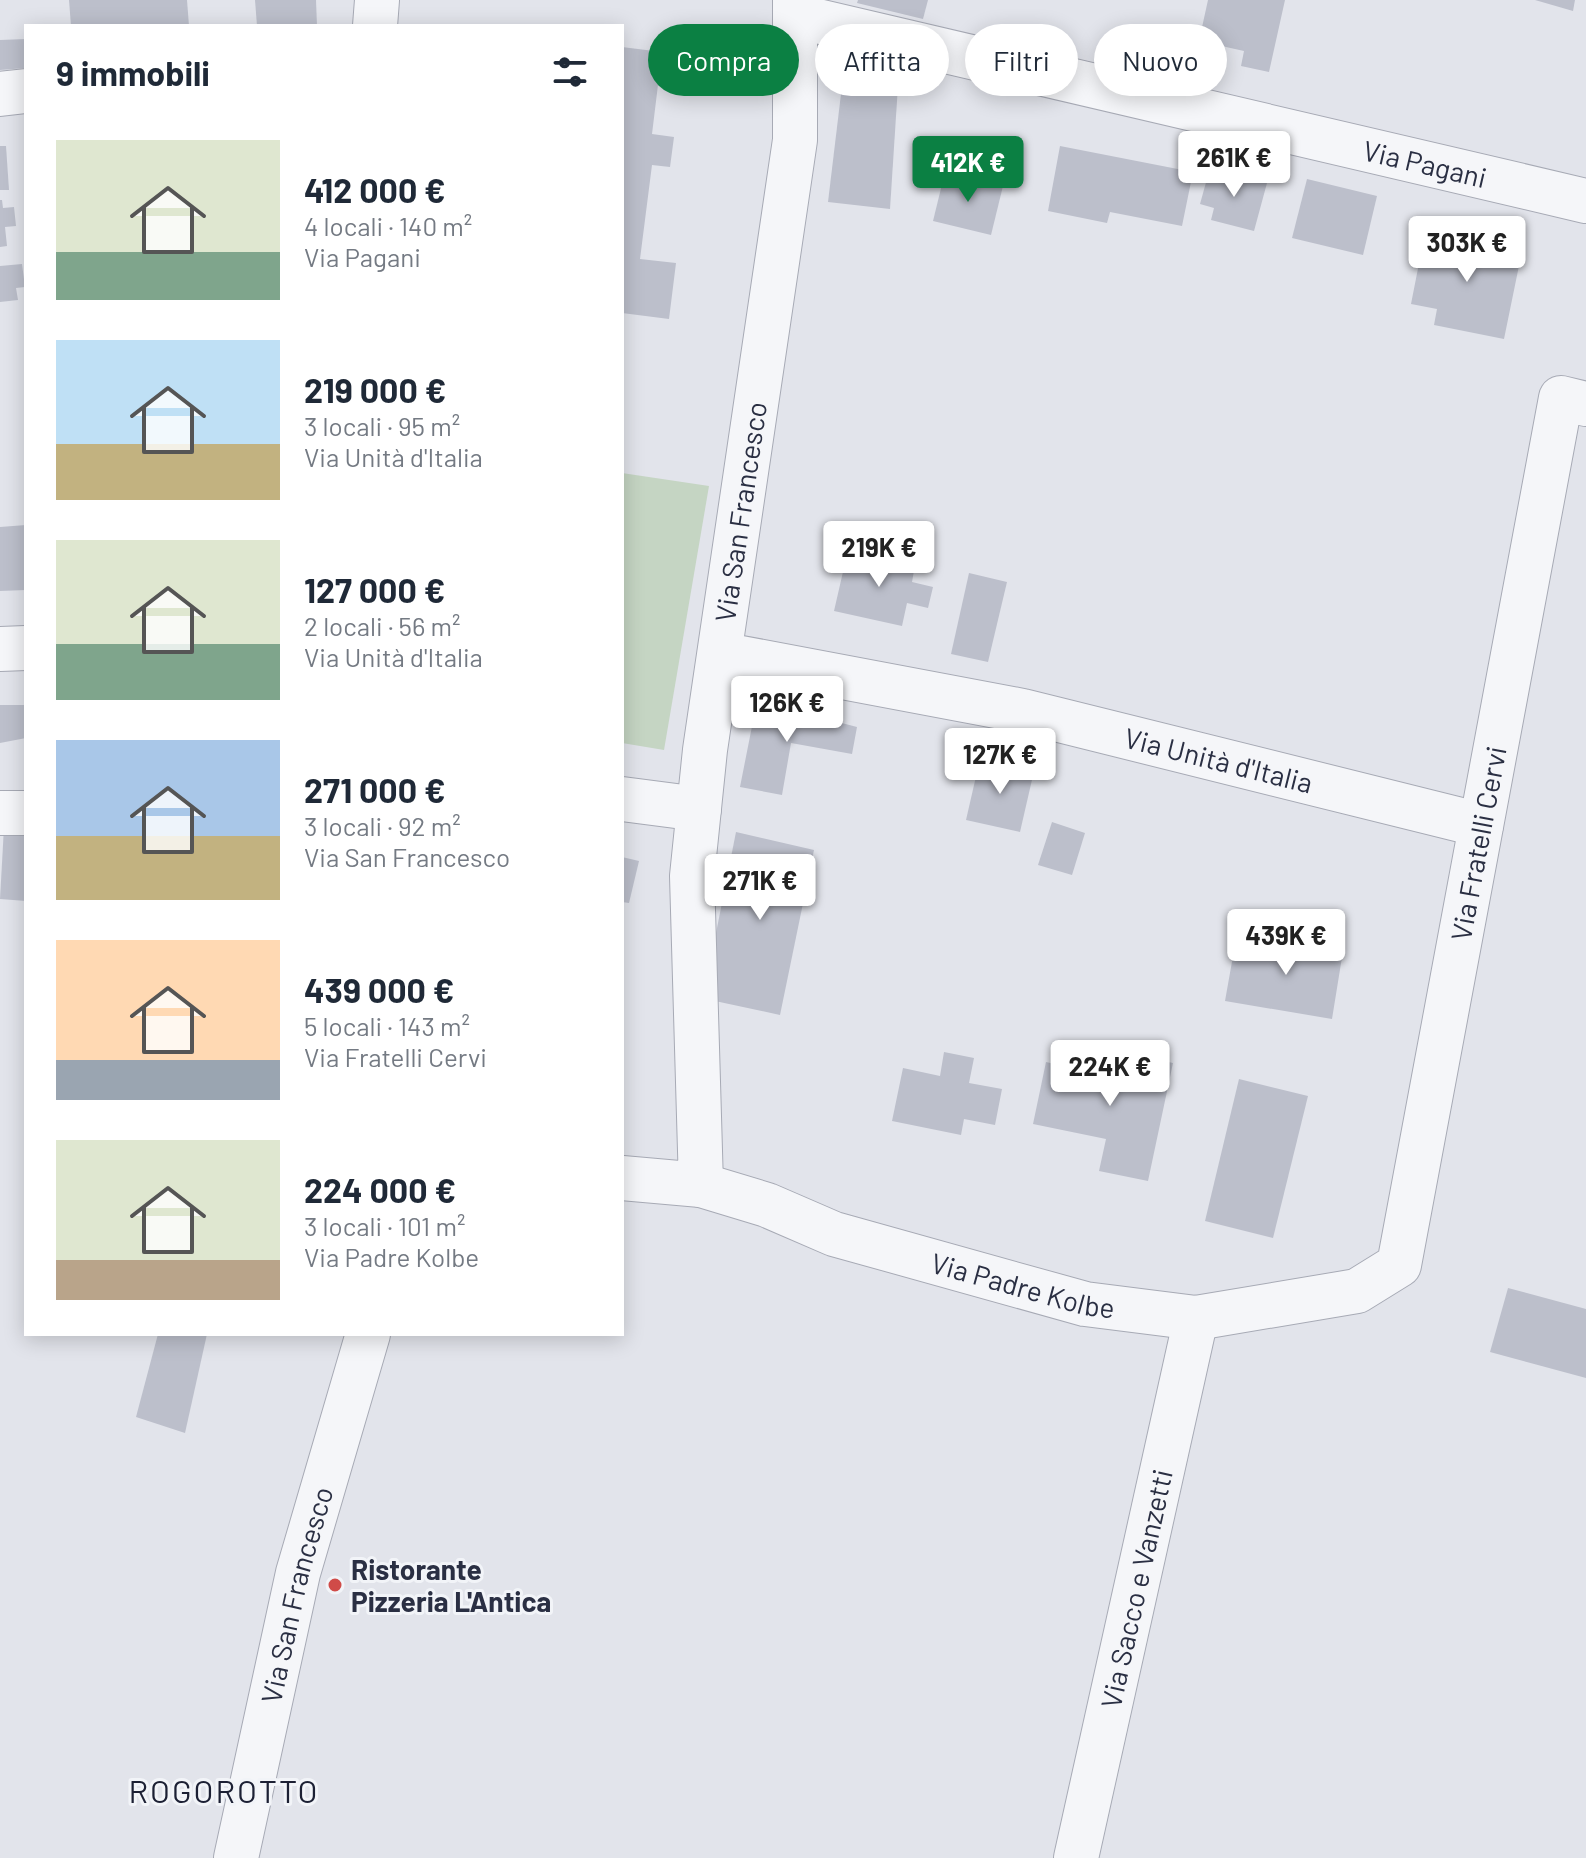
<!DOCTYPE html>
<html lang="it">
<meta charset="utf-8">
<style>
:root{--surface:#fff;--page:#f2f2f3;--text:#1f2937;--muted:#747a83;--accent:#0b8043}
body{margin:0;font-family:Barlow,sans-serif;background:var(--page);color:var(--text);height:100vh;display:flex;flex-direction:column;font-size:30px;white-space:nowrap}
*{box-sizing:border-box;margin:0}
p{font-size:26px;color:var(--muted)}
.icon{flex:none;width:44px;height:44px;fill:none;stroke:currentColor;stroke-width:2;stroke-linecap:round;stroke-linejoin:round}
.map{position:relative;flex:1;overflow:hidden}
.details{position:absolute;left:24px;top:24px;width:600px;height:1312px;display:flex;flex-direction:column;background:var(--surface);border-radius:0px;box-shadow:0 4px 20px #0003}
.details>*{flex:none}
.banner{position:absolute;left:648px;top:24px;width:760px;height:72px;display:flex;gap:16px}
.price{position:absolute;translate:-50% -68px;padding:0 18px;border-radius:8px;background:#fff;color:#222;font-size:26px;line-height:52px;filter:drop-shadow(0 2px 4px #0008)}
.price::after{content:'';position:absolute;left:50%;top:48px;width:24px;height:18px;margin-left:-12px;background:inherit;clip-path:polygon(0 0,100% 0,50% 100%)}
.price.current{background:var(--accent);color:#fff}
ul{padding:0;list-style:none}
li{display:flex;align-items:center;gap:24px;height:200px;padding:0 32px}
li span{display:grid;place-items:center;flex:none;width:224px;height:160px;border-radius:0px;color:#555}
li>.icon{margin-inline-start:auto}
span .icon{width:96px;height:96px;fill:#fffc;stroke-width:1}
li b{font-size:34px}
h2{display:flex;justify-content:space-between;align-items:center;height:96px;padding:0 32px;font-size:34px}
.tag{padding:0 28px;border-radius:36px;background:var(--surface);box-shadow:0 4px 20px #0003;font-size:28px;line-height:72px}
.tag.current{background:var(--accent);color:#fff}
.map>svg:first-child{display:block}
.green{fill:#c5d5c3}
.building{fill:#bcbfcb}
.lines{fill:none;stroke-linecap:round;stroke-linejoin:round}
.minor-casing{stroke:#a7aab5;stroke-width:46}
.minor{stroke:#f5f6f9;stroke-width:44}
.poi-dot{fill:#d04b48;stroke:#f2f4f8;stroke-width:3}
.labels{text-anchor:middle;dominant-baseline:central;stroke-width:6;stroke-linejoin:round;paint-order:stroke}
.street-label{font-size:28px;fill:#2a2f43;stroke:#f2f4f8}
.poi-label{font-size:28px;font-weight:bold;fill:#2a2f43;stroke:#f2f4f8;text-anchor:start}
.quarter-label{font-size:32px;letter-spacing:2px;fill:#1c2034;stroke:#f2f4f8}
</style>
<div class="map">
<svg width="1586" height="1858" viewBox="0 0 1586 1858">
<rect width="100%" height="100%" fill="#e2e4eb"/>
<path class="green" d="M622,473L709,486L664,750L622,743Z"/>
<g class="building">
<path d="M69,0H187L189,26H71Z"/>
<path d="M255,0H316L317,26H257Z"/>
<path d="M858,0H928L923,19L857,3Z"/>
<path d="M1208,0H1285L1269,72L1241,66L1244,51L1199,41Z"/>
<path d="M1535,0H1575L1573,11Z"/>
<path d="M26,39V68L0,70V40Z"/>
<path d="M622,47L662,52L652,134L674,137L670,167L652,165L640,259L676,263L669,319L622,313Z"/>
<path d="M844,69L899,70L890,209L828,202Z"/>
<path d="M0,146H6L9,190H0Z"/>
<path d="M1060,146L1193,172L1182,226L1110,212L1107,223L1048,211Z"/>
<path d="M1210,168L1267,183L1254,231L1211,220L1214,208L1200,204Z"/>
<path d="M945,172L1003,186L991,235L933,221Z"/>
<path d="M1307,179L1377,196L1363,255L1292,238Z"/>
<path d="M0,200H2L3,208L14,207L16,226L5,227L7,246L0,247Z"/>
<path d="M1425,233L1522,251L1504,339L1434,325L1437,309L1411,304Z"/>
<path d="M22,264L25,287L16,288L18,300L0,302V266Z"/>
<path d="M26,525V590L0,591V527Z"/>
<path d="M848,550L915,565L912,582L933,587L928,608L907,603L902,626L834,611Z"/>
<path d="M969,573L1007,582L988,662L951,654Z"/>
<path d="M757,701L857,727L852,754L791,743L782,795L740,787Z"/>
<path d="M0,705H26V738L0,743Z"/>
<path d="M980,759L1034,771L1020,832L966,820Z"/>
<path d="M1052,822L1085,833L1072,875L1038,865Z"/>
<path d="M4,827L26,829V901L0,899Z"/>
<path d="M736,832L814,850L780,1015L715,1001L716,933Z"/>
<path d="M622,857L639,861L629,903L622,902Z"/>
<path d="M1249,935L1343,951L1332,1019L1225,1001L1233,956L1244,958Z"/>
<path d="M1103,1048L1173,1063L1148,1181L1099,1171L1106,1139L1033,1124L1046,1062L1098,1074Z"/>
<path d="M944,1052L974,1058L969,1083L1002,1089L995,1125L964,1119L961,1135L892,1121L903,1068L940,1076Z"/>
<path d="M1239,1079L1308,1096L1273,1238L1205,1221Z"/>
<path d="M1508,1288L1586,1309V1378L1490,1352Z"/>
<path d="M158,1334H207L185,1433L136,1417Z"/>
</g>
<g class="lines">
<defs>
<g id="minor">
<path id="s1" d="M796,16L1586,201"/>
<path d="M375,26L377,0"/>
<path d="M0,94L26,91"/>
<path d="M0,649L26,648"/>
<path id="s2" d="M720,654L1023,711L1481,825"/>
<path d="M622,799L699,809"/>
<path d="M0,813H26"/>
<path id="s3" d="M622,1178L701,1185L692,876L705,750L795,140V0"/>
<path id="s4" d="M701,1185L767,1205L834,1234L1085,1304L1196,1318L1357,1291L1399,1265L1561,398L1586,404"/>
<path id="s5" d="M236,1858L298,1573L368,1334"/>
<path id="s6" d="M1076,1858L1196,1318"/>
</g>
</defs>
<use href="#minor" class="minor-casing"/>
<use href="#minor" class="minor"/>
</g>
<circle class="poi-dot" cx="335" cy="1585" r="8"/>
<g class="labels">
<g class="street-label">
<text stroke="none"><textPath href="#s1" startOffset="646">Via Pagani</textPath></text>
<text stroke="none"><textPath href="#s3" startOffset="756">Via San Francesco</textPath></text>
<text stroke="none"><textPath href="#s2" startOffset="510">Via Unità d'Italia</textPath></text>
<text stroke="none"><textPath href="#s4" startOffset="1156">Via Fratelli Cervi</textPath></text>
<text stroke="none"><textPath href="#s4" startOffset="338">Via Padre Kolbe</textPath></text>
<text stroke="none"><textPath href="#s6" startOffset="276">Via Sacco e Vanzetti</textPath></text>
<text stroke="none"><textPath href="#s5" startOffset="270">Via San Francesco</textPath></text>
</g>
<g class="poi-label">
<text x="351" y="1569">Ristorante<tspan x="351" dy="32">Pizzeria L'Antica</tspan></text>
</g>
<g class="quarter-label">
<text x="224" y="1790">ROGOROTTO</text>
</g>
</g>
</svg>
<b class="price" style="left:1234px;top:199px">261K €</b>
<b class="price current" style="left:968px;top:204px">412K €</b>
<b class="price" style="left:1467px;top:284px">303K €</b>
<b class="price" style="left:879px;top:589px">219K €</b>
<b class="price" style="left:787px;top:744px">126K €</b>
<b class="price" style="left:1000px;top:796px">127K €</b>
<b class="price" style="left:760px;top:922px">271K €</b>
<b class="price" style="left:1286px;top:977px">439K €</b>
<b class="price" style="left:1110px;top:1108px">224K €</b>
<div class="banner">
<a class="tag current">Compra</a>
<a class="tag">Affitta</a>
<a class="tag">Filtri</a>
<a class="tag">Nuovo</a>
</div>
<section class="details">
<h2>9 immobili<svg class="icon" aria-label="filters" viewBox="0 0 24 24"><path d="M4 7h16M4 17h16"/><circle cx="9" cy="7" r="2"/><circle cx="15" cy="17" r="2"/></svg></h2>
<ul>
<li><span style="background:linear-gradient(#dfe7d0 70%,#7fa58c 0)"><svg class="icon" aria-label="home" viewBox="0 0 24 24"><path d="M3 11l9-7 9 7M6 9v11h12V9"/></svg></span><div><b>412 000 €</b><p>4 locali · 140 m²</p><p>Via Pagani</p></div></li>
<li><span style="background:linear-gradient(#bfe0f5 65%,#c2b280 0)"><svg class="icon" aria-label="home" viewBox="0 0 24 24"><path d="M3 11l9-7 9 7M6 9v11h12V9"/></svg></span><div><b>219 000 €</b><p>3 locali · 95 m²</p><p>Via Unità d'Italia</p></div></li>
<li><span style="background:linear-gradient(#dfe7d0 65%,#7fa58c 0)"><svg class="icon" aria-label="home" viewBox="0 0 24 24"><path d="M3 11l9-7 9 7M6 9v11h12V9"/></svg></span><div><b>127 000 €</b><p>2 locali · 56 m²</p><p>Via Unità d'Italia</p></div></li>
<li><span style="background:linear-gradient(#a9c7e8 60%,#c2b280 0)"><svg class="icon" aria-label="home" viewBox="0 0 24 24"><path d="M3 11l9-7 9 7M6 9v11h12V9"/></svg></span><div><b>271 000 €</b><p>3 locali · 92 m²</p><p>Via San Francesco</p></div></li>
<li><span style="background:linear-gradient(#ffd9b3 75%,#9aa5b1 0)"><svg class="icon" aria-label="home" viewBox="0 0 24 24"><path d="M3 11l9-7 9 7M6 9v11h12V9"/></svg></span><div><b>439 000 €</b><p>5 locali · 143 m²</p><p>Via Fratelli Cervi</p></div></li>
<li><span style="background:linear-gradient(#dfe7d0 75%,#b9a48a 0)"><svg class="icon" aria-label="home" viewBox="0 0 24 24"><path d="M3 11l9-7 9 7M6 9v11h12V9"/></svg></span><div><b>224 000 €</b><p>3 locali · 101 m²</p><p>Via Padre Kolbe</p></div></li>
</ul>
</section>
</div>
